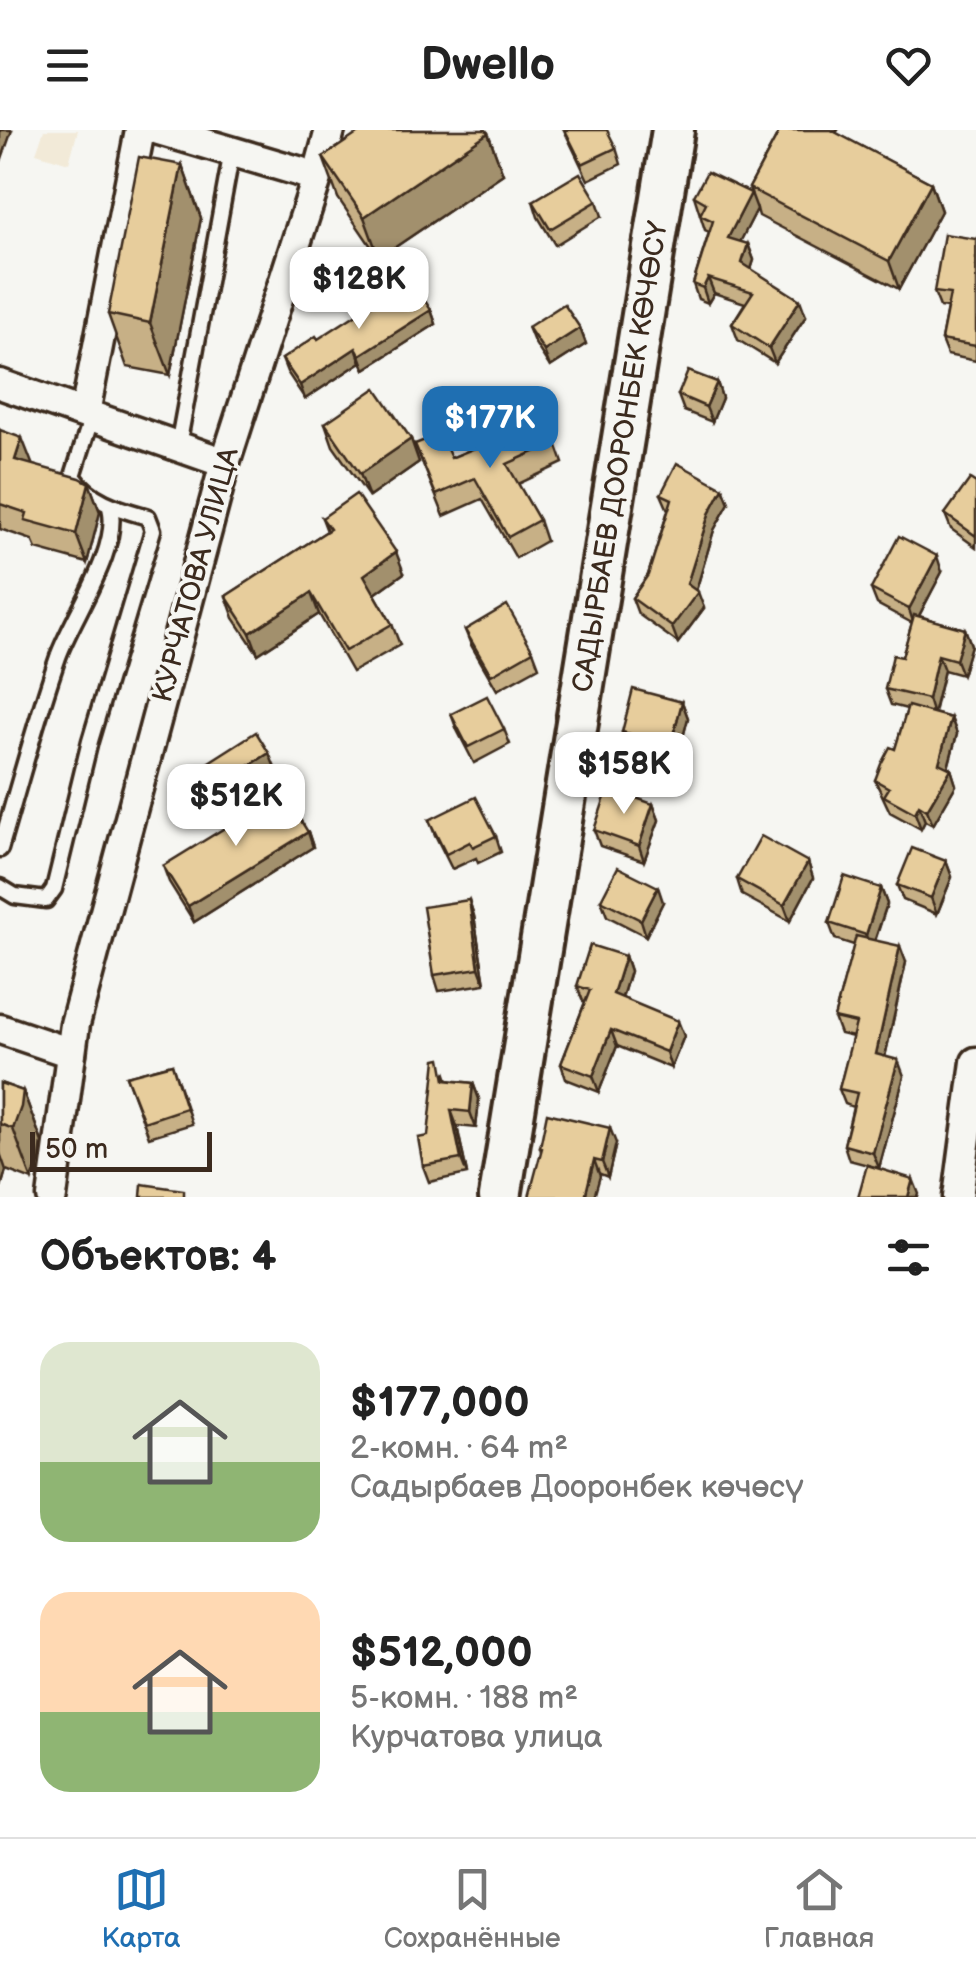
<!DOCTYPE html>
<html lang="ru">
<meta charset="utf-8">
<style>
:root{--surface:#fff;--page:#f2f2f2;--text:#222;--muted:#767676;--line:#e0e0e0;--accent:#1f6fb2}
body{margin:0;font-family:"Balsamiq Sans",sans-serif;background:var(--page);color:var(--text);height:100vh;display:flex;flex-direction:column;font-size:38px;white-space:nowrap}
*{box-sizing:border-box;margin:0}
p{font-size:32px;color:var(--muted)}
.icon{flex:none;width:55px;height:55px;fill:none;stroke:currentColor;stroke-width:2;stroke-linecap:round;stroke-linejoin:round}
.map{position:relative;height:1067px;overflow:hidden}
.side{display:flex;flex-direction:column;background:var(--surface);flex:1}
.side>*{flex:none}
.scale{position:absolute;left:30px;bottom:25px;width:182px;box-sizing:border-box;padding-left:10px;border:5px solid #3b2a1e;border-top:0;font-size:28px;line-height:35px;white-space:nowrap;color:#3b2a1e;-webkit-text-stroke:8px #f6f6f2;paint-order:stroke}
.price{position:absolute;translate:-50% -85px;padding:0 22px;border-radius:20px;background:#fff;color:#222;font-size:32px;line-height:65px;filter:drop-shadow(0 2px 5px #0008)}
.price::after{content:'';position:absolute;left:50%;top:60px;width:30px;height:22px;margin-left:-15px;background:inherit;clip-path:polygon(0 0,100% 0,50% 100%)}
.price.active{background:var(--accent);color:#fff}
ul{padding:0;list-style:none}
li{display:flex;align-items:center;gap:30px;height:250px;padding:0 40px}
li span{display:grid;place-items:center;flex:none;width:280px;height:200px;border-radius:30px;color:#555}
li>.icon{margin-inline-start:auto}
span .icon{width:120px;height:120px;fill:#fffc;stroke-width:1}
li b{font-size:42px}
h2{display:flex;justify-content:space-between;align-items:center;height:120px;padding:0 40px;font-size:42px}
header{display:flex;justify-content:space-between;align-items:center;height:130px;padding:0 40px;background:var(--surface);font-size:45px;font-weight:600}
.menu{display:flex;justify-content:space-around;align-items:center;height:140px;border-top:2px solid var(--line);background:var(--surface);font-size:28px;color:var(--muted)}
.menu a{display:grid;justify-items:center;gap:5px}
.menu .active{color:var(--accent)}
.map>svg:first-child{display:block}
.built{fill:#f2ead8}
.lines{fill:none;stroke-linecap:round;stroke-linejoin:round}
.service-casing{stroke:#3b2a1e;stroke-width:21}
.minor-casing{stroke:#3b2a1e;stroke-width:35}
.secondary-casing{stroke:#3b2a1e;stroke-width:48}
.service{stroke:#f6f6f2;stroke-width:14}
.minor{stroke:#f6f6f2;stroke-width:28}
.secondary{stroke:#f6f6f2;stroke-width:40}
.wall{fill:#c7b086;stroke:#3b2a1e;stroke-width:2.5}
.shaded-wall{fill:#a2906d;stroke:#3b2a1e;stroke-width:2.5}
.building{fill:#e7cd9c;stroke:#3b2a1e;stroke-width:2.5}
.labels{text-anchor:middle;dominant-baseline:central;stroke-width:8;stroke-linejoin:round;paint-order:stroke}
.street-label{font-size:28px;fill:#3b2a1e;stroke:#f6f6f2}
</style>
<header><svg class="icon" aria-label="menu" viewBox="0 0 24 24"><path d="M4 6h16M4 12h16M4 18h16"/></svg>Dwello<svg class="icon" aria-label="heart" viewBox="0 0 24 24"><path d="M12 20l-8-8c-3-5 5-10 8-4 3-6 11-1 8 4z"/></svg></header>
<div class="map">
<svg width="976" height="1067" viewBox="0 0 976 1067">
<rect width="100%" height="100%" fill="#f6f6f2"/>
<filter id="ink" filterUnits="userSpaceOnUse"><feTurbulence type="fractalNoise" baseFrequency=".01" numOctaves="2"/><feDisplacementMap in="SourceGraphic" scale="20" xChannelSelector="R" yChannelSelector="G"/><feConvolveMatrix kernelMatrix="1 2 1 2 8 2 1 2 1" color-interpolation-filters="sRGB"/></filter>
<g filter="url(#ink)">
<path class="built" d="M44,0H78L69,33L36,23Z"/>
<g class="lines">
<defs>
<g id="service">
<path d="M178,316L232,21"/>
<path d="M0,719C19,655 36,590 58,527C72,487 121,419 110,377"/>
<path d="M0,757L15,766L46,770L54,759L90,611L153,400L148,387C120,379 91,372 73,346L92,286"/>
</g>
<g id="minor">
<path d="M317,48L330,0"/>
<path d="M0,254L225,333"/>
<path d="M85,283L140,0"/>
<path d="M0,899L71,923"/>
<path d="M52,1067L75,894L225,333L317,48L298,41L159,0"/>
<path d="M958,1067L976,932"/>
</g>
<g id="secondary">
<path id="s1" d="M500,1067L673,0"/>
</g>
</defs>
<use href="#service" class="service-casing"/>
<use href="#minor" class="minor-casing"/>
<use href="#secondary" class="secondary-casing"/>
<use href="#service" class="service"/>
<use href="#minor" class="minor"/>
<use href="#secondary" class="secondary"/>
</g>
<g class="wall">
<path d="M564,0L616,18L621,34L588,50Z"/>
<path d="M780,0H838L836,3L931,53L941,81L899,159L759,86L757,79L740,112L748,114L754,130L751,139L806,186L775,233L738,210L732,194L745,173L714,163L708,173L698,169L693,154L709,102L705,100L694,66L751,63L749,58Z"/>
<path d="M488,3L503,44L379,128L338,68L323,27Z"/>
<path d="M182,35L201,88L170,245L127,237L108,184Z"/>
<path d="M533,71H597L602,86L555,115L538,87Z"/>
<path d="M976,109V231L947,225L941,210L947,178L940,177L934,162Z"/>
<path d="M431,180L436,194L365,239L361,232L305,269L287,242L282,229L318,209Z"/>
<path d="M528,197L580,198L586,214L550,237L534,212Z"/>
<path d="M717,252L722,268L712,292L684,281L678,265Z"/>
<path d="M547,288L563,333L518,354L539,390L546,411L516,428L482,369L444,386L415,314L451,328Z"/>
<path d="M325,293L411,309L419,332L369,367L333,316Z"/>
<path d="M0,300L32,335L89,353L100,382L87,433L36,419L32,410L0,399Z"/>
<path d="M976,353V417L951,399L945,384Z"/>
<path d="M723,358L729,373L714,400L696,461L704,478L678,513L638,484L632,468L648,445L668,380L661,364Z"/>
<path d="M322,388L404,443L375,464L392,494L400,515L352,542L319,484L258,524L234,488L226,466L327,401Z"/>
<path d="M942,442L919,486L965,499L971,515L962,545L944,540L934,583L951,588L957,604L948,638L951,639L956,655L933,695L925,691L921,699L890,682L875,650L895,619L907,579L891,575L885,559L902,527L912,493L877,474L871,459Z"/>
<path d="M465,500L533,521L539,537L497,560L471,515Z"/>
<path d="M682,572L688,588L677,630L628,618L622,602Z"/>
<path d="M451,584L504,599L510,614L474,633L457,600Z"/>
<path d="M275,638L209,680L196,660L190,644Z"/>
<path d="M653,674L659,690L644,731L600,716L594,700Z"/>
<path d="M429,690L496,706L501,722L478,733L476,728L452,739L435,705Z"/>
<path d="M308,702L313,717L194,792L169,752L163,736Z"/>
<path d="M946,731L952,747L937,784L903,770L897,755Z"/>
<path d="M808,732L813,748L790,791L742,765L737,749Z"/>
<path d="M881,758L887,774L875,811L906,832L885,927L904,946L879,1038L849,1030L844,1015L853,977L845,974L839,959L853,907L840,904L834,888L854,815L835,809L829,793Z"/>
<path d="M469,770L474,786L485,854L439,861L434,845Z"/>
<path d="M601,770L663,772L646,806L607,786Z"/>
<path d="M625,826L630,841L622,868L684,906L671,938L617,916L599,962L566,949L561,934L585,872L583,871L577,856Z"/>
<path d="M172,934L192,994L149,1007L126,946Z"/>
<path d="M446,944L448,950L473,953L479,969L476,998L457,996L467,1044L429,1052L423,1036L428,1006Z"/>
<path d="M0,953L23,961L42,1012L40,1028L32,1050L6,1040L0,1061Z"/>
<path d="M616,1013L608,1047L541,1021L540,1017Z"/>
</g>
<g class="shaded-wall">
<path d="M0,0H12L0,34Z"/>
<path d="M488,3L503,44L379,128L364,87Z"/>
<path d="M182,35L201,88L170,245L150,193Z"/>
<path d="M931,53L941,81L899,159L889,131Z"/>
<path d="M751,63L757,79L734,124L728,108Z"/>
<path d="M748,114L754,130L748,149L742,133Z"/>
<path d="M708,148L714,163L708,173L703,158Z"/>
<path d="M800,170L806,186L775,233L769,218Z"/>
<path d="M431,180L436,194L365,239L360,225Z"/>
<path d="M580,198L586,214L550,237L544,221Z"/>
<path d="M356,218L361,232L305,269L300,255Z"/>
<path d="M717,252L722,268L712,292L706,277Z"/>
<path d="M22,308L33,336L15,330Z"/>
<path d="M411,309L419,332L369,367L360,344Z"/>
<path d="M89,353L100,382L87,433L76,404Z"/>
<path d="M723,358L729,373L714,400L694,467L698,462L704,478L678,513L672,497L687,454L709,384Z"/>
<path d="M396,422L404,443L372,466L364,445Z"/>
<path d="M937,426L942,442L914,495L909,479Z"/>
<path d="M311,463L319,484L258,524L250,503Z"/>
<path d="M965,499L971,515L962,545L956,530Z"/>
<path d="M938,525L944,540L933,585L928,569Z"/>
<path d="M682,572L688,588L677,630L671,614Z"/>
<path d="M951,588L957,604L945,648L939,633Z"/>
<path d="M269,623L275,638L209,680L204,665Z"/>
<path d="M951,639L956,655L933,695L927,680Z"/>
<path d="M653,674L659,690L644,731L639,716Z"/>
<path d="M919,675L925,691L921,699L915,683Z"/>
<path d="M308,702L313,717L194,792L188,776Z"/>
<path d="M946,731L952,747L937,784L931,768Z"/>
<path d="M808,732L813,748L790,791L784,775Z"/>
<path d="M658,757L663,772L646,806L641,790Z"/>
<path d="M881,758L887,774L871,821L866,805Z"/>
<path d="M469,770L474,786L485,854L479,838Z"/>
<path d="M900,816L906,832L882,940L876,924Z"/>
<path d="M625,826L630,841L618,880L613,864Z"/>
<path d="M678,891L684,906L671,938L666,922Z"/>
<path d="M611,900L617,916L599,962L593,946Z"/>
<path d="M898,930L904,946L879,1038L873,1023Z"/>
<path d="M473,953L479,969L476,998L470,982Z"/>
<path d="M23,961L42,1012L40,1028L32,1050L13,999Z"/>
<path d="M451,980L457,996L467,1044L461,1029Z"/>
<path d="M610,998L616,1013L608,1047L602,1032Z"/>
<path d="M0,1023L6,1040L0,1061Z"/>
<path d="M594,1030L600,1046L594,1067H585Z"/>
<path d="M913,1049L919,1064L918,1067H908Z"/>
</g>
<g class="building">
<path d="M363,0H486L488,3L364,87L323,27Z"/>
<path d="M565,0H607L616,18L582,34Z"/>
<path d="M780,0H831L931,53L889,131L749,58Z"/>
<path d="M139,27L182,35L150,193L108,184Z"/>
<path d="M707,42L751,63L728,108L748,114L742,133L800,170L769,218L732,194L753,162L708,148L703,158L693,154L713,91L700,85L706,73L694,66Z"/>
<path d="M580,43L597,71L550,99L533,71Z"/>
<path d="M944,104L976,109V216L941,210L950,164L934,162Z"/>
<path d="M411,149L431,180L360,225L356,218L300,255L282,229L316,206L318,209Z"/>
<path d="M564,174L580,198L544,221L528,197Z"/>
<path d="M688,241L717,252L706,277L678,265Z"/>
<path d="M376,258L411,309L360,344L325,293Z"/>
<path d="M547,288L556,312L507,334L539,390L508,407L475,348L436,365L415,314L440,304L451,328Z"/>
<path d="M0,300L22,308L15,330L80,348L89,353L76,404L25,390L27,383L0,374Z"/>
<path d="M677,333L723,358L709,384L687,454L698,462L672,497L632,468L648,445L672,369L661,364Z"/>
<path d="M970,349L976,353V406L945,384Z"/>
<path d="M356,364L396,422L364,445L392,494L345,521L311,463L250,503L226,466L330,399L322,388Z"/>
<path d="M899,406L937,426L909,479L871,459Z"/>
<path d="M507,475L533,521L491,545L465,500Z"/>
<path d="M914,485L965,499L956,530L938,525L928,569L885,559L893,525L902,527Z"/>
<path d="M633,559L682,572L671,614L622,602Z"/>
<path d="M487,566L504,599L468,617L451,584Z"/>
<path d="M908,576L951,588L939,633L951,639L927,680L919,675L915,683L884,666L889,658L875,650L881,634L890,617L895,619Z"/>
<path d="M256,602L269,623L204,665L190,644Z"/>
<path d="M608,658L653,674L639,716L594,700Z"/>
<path d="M283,662L308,702L188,776L163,736Z"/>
<path d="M476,667L496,706L473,717L470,712L446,724L429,690Z"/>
<path d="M761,706L808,732L784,775L737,749Z"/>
<path d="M912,718L946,731L931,768L897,755Z"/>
<path d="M618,737L658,757L641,790L601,770Z"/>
<path d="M844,746L881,758L866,805L829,793Z"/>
<path d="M469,770L479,838L434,845L423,777Z"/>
<path d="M856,806L900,816L876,924L898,930L873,1023L844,1015L857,963L839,959L856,893L834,888Z"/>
<path d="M590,815L625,826L613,864L678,891L666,922L611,900L593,946L561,934L590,860L577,856Z"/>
<path d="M441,928L445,950L473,953L470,982L451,980L461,1029L423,1036L418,1008L428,1006L436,929Z"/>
<path d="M172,934L186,978L144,992L126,946Z"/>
<path d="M0,953L23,961L21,977L13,999L0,994Z"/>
<path d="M547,983L610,998L602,1032L594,1030L585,1067H529L542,1018L540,1017Z"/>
<path d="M867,1035L913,1049L908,1067H858Z"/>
<path d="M142,1054L184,1060V1067H141Z"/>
</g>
</g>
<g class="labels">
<g class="street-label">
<text stroke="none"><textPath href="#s1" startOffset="750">САДЫРБАЕВ ДООРОНБЕК КӨЧӨСҮ</textPath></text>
<text transform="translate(196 445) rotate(-75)">КУРЧАТОВА УЛИЦА</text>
</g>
</g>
</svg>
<div class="scale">50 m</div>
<b class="price" style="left:359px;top:202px">$128K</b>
<b class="price active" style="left:490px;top:341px">$177K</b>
<b class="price" style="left:624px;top:687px">$158K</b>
<b class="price" style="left:236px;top:719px">$512K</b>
</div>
<section class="side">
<h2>Объектов: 4<svg class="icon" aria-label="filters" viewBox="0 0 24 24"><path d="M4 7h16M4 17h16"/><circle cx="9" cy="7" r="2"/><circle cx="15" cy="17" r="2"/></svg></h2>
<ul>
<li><span style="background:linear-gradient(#dfe7d0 60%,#8fb573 0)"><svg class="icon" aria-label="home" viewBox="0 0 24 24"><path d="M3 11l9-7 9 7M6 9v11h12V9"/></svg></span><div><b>$177,000</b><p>2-комн. · 64 m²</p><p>Садырбаев Дооронбек көчөсү</p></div></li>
<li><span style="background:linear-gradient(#ffd9b3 60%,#8fb573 0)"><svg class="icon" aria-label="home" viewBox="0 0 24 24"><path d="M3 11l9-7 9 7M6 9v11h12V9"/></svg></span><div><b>$512,000</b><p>5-комн. · 188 m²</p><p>Курчатова улица</p></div></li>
</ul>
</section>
<nav class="menu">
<a class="active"><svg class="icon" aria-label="map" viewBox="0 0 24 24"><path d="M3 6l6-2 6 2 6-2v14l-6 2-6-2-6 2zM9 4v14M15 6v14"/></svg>Карта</a>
<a><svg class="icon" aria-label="saved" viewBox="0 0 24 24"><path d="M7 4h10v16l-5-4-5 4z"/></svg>Сохранённые</a>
<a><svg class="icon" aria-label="home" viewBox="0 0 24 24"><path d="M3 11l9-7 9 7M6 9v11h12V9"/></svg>Главная</a>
</nav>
